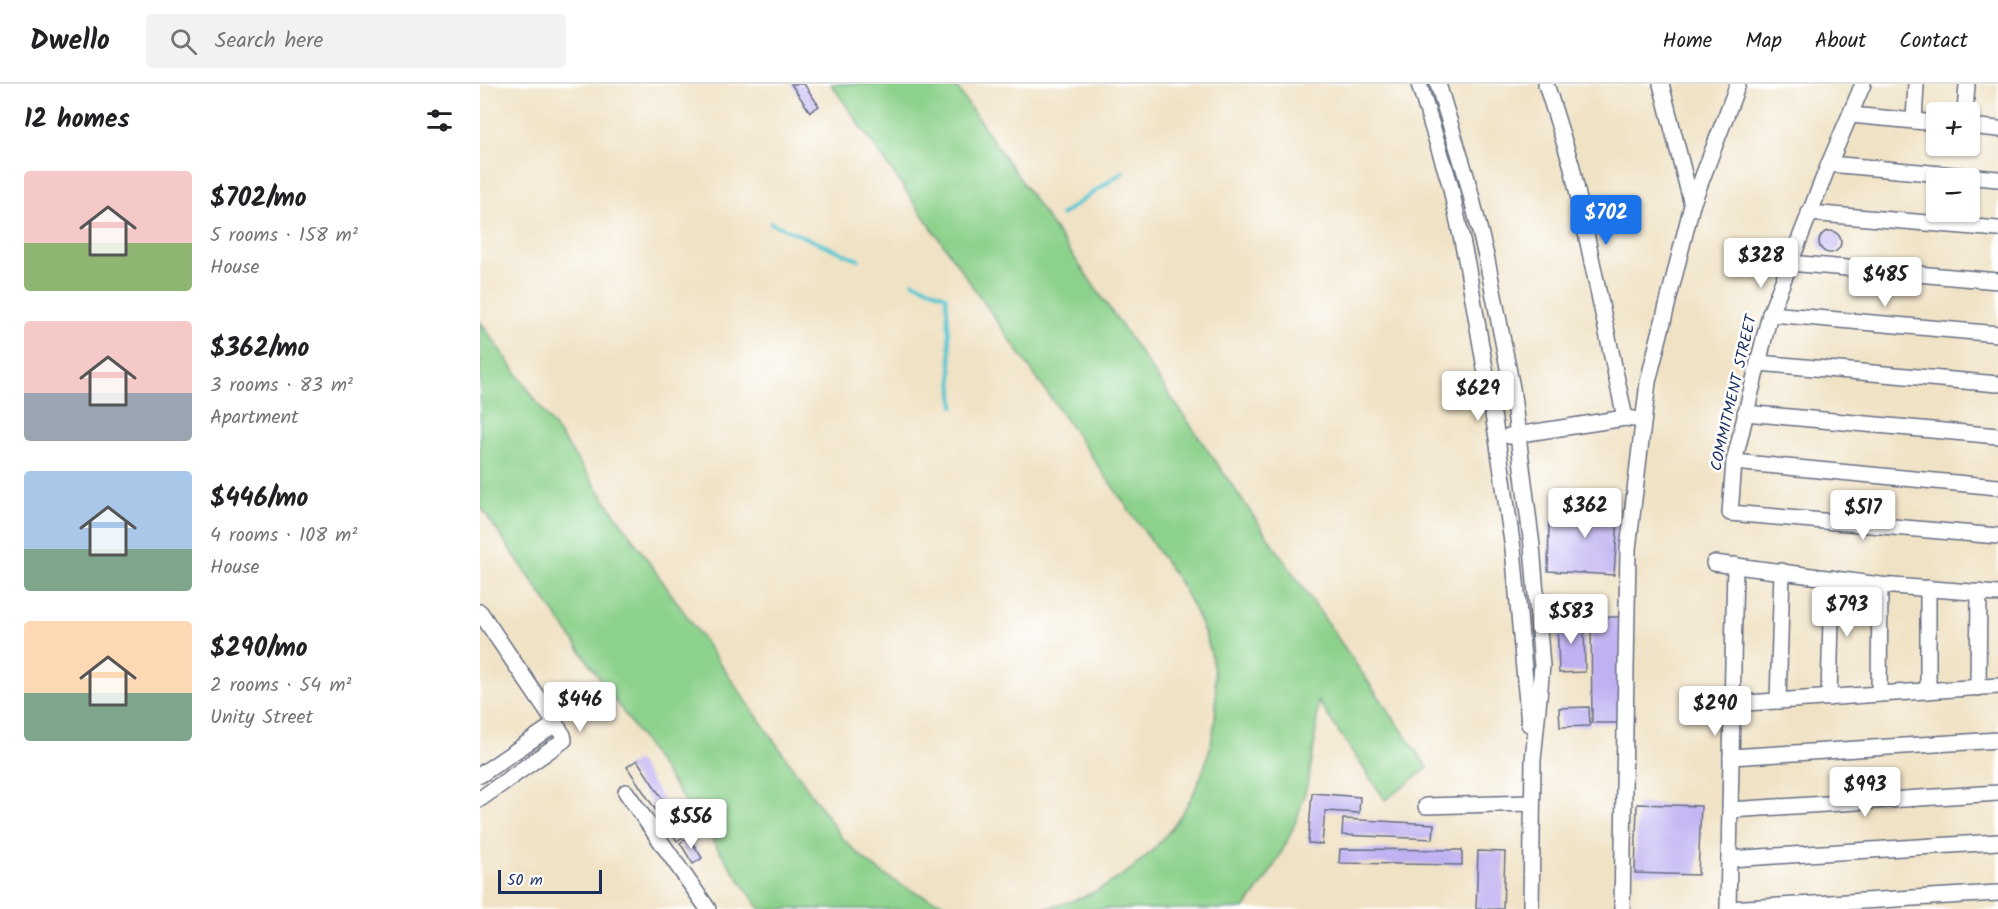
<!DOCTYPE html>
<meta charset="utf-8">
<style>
:root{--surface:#fff;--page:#f2f2f2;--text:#202124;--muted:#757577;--line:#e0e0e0;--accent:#1a73e8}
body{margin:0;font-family:Kalam,sans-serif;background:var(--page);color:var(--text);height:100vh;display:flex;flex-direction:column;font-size:22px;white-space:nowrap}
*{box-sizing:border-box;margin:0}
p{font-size:20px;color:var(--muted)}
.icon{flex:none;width:33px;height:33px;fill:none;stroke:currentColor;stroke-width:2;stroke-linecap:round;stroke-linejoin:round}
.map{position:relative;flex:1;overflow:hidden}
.sheet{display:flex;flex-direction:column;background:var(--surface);width:480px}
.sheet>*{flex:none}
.buttons{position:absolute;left:1446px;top:18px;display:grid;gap:12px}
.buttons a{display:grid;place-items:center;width:54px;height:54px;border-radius:6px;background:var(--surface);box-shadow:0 2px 4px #0004;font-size:30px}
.scale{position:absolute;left:18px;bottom:15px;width:104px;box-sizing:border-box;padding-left:6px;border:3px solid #1b2f5e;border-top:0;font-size:16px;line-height:21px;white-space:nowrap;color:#1b2f5e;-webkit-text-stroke:4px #fff;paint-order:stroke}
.price{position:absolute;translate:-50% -51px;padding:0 14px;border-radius:6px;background:#fff;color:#222;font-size:20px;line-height:39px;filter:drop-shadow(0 2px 3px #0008)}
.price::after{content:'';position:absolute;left:50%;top:36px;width:18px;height:14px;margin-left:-9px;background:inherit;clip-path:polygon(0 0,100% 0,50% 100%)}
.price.selected{background:var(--accent);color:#fff}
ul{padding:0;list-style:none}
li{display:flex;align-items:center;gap:18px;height:150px;padding:0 24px}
li span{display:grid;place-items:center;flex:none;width:168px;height:120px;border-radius:6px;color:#555}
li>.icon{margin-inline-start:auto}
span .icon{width:72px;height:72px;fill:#fffc;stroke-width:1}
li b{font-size:26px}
h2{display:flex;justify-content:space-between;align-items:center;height:72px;padding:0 24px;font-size:26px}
header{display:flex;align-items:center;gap:36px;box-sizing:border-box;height:84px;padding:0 30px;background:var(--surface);border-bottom:2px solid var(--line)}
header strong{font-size:28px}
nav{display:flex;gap:33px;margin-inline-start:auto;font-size:21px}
.search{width:420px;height:54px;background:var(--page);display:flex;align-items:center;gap:15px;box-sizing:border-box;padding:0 21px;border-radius:6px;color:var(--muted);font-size:22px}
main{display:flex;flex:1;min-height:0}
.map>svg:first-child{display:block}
.green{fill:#8dd28c;stroke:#548075;stroke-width:1.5}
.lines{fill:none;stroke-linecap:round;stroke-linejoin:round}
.stream{stroke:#5bc7d3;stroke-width:4}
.building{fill:#bfb1f2}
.minor-casing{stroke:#666e82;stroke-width:18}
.minor{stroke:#fff;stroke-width:15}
.labels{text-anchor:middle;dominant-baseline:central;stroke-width:5;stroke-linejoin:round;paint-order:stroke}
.street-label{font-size:16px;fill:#1b2f5e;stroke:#fff}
</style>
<header>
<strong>Dwello</strong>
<div class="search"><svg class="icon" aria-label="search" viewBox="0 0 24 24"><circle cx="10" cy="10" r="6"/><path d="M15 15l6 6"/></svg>Search here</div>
<nav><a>Home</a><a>Map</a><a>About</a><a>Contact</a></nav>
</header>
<main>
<section class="sheet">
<h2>12 homes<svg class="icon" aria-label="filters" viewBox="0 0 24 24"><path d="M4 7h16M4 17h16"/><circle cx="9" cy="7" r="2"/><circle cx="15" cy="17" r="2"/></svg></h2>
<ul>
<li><span style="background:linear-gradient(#f6c9c9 60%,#8fb573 0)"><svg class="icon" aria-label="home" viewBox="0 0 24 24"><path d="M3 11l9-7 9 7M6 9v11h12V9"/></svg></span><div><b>$702/mo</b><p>5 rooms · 158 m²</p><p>House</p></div></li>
<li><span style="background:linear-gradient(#f6c9c9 60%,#9aa5b1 0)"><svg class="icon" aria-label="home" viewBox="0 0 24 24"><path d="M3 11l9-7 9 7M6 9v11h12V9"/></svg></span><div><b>$362/mo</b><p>3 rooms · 83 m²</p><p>Apartment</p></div></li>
<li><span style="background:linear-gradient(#a9c7e8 65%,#7fa58c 0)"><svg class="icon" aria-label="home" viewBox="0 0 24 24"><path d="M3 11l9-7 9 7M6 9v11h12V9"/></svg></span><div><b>$446/mo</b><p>4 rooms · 108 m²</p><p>House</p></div></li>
<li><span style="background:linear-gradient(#ffd9b3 60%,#7fa58c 0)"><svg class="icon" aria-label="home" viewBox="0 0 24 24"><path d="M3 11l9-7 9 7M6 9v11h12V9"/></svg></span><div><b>$290/mo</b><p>2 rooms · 54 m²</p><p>Unity Street</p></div></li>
</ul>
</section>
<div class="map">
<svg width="1518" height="825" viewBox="0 0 1518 825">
<rect width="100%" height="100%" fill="#fff"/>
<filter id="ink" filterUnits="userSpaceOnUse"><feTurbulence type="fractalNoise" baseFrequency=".0167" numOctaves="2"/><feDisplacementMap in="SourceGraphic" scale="12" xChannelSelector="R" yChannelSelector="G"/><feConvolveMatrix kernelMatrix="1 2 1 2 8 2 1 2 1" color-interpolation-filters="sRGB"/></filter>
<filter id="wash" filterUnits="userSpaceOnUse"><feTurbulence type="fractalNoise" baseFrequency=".008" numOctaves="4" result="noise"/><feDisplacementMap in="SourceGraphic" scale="24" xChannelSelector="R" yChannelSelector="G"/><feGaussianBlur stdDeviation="1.35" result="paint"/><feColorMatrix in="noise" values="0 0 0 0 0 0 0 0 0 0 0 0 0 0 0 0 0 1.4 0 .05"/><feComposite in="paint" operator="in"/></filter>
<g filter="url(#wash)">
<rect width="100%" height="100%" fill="#f0e2c5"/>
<g class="green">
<path d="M351,0H474L948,684L905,716L838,617C834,700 817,759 764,825H560C677,805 757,686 731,570C724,543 712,519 698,496Z"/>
<path d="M0,237L363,755C397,791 436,814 484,825H280L0,422Z"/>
</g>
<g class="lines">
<g class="stream">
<path d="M581,131L643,88"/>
<path d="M291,139L379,176"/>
<path d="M433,198L466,212L474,322"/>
</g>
</g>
<g id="blocks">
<g class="building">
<path d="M311,0H324L339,22L330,28Z"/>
<circle cx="1350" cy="158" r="11"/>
<path d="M1139,418L1134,491L1068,487L1069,438L1085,439L1086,419Z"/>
<path d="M1111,533H1141L1139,639H1112Z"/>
<path d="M1104,534L1105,588L1079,589L1077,535Z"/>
<path d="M1109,623L1110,642L1080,643L1079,624Z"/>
<path d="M157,676L191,728L181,734L147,683Z"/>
<path d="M832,709L880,713L879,729L845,727L842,760L828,759Z"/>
<path d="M1157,720L1221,722L1218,791L1155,789Z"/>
<path d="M194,731L207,750L197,757L185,738Z"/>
<path d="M863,735L954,740L953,755L862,751Z"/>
<path d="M209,753L222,774L213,780L200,759Z"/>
<path d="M860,765L982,766V781L859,779Z"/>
<path d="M998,767L1025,768L1023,825H996Z"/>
</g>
</g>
</g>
<g filter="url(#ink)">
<use href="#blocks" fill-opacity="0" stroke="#666e82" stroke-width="1.5"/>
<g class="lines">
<defs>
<g id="minor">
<path d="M939,0L970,100L987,180L1017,354L1033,465L1049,640"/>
<path d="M958,0L987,95L1007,176L1032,304L1052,462L1062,582L1053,676L1051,825"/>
<path d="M1066,0L1092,83L1145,334"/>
<path d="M1383,0L1349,80L1290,230L1254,378L1250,429L1518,452"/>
<path d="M1485,28L1487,1"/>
<path d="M1371,31L1456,39"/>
<path d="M1434,37L1436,0"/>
<path d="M1490,42L1518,45"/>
<path d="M1349,80L1518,95"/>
<path d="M1212,121L1258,0"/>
<path d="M1329,129L1518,145"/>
<path d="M1309,179L1518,197"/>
<path d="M1290,230L1518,250"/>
<path d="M1278,279L1518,300"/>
<path d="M1265,329L1518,352"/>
<path d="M1029,352L1145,334L1154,335"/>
<path d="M1254,378L1518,403"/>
<path d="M1234,479L1400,501L1518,510"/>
<path d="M0,528L83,651L84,656L0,715"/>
<path d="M1498,604L1499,508"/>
<path d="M1448,607V504"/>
<path d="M1399,610L1400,501"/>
<path d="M1349,614L1352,494"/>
<path d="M1298,617L1302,487"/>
<path d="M1252,620L1518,602"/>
<path d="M1251,673L1518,656"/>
<path d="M0,691L75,640"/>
<path d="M146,708L228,825"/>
<path d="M946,722L1051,719"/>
<path d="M1250,726L1518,709"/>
<path d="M1249,775L1518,758"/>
<path d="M1142,825L1148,465L1168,298L1212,121L1181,0"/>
<path d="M1248,825L1255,481"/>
<path d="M1248,825L1518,809"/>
</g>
</defs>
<use href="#minor" class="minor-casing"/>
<use href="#minor" class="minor"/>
</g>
</g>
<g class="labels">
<g class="street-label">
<text transform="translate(1254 309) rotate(-77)">COMMITMENT STREET</text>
</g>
</g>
</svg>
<div class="buttons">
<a>+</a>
<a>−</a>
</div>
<div class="scale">50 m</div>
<b class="price selected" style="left:1126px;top:162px">$702</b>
<b class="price" style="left:1281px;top:205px">$328</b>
<b class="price" style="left:1405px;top:224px">$485</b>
<b class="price" style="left:998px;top:338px">$629</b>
<b class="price" style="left:1105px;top:455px">$362</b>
<b class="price" style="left:1383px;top:457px">$517</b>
<b class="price" style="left:1367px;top:554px">$793</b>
<b class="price" style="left:1091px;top:561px">$583</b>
<b class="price" style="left:100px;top:649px">$446</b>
<b class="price" style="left:1235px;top:653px">$290</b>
<b class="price" style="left:1385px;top:734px">$993</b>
<b class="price" style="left:211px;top:766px">$556</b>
</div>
</main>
